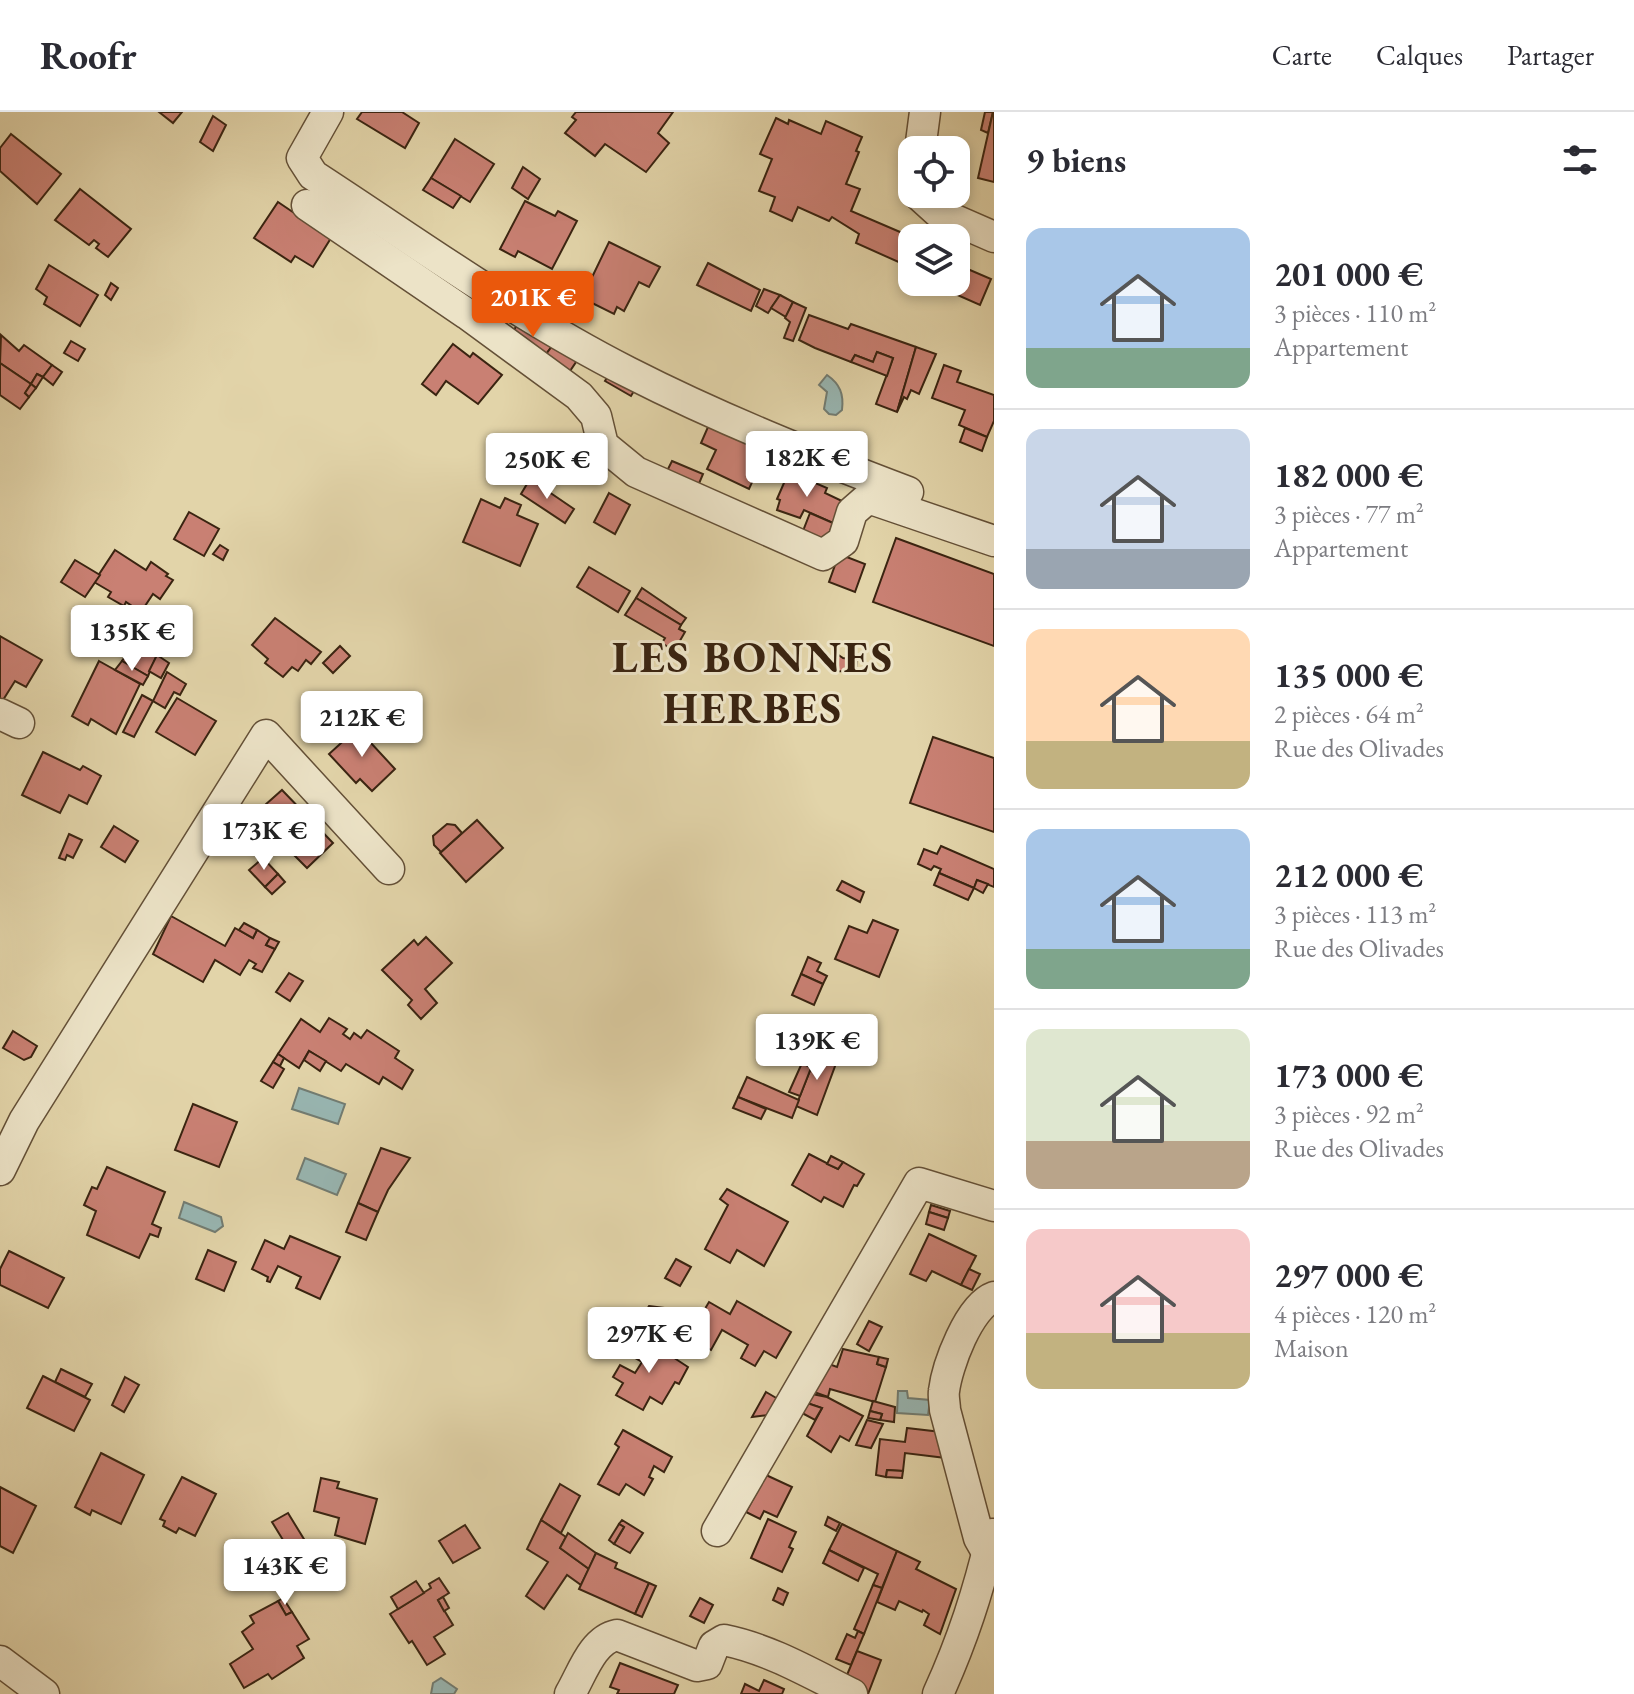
<!DOCTYPE html>
<html lang="fr">
<meta charset="utf-8">
<style>
:root{--surface:#fff;--page:#f7f7f7;--text:#2b2b33;--muted:#7c7c81;--line:#e1e1e2;--accent:#ea580c}
body{margin:0;font-family:"EB Garamond",serif;background:var(--page);color:var(--text);height:100vh;display:flex;flex-direction:column;font-size:30px;white-space:nowrap}
*{box-sizing:border-box;margin:0}
p{font-size:26px;color:var(--muted)}
.icon{flex:none;width:44px;height:44px;fill:none;stroke:currentColor;stroke-width:2;stroke-linecap:round;stroke-linejoin:round}
.map{position:relative;flex:1;overflow:hidden}
.sheet{display:flex;flex-direction:column;background:var(--surface);width:640px}
.sheet>*{flex:none}
.fabs{position:absolute;left:898px;top:24px;display:grid;gap:16px}
.fabs a{display:grid;place-items:center;width:72px;height:72px;border-radius:16px;background:var(--surface);box-shadow:0 4px 12px #0003;font-size:40px}
.price{position:absolute;translate:-50% -68px;padding:0 18px;border-radius:8px;background:#fff;color:#222;font-size:26px;line-height:52px;filter:drop-shadow(0 2px 4px #0008)}
.price::after{content:'';position:absolute;left:50%;top:48px;width:24px;height:18px;margin-left:-12px;background:inherit;clip-path:polygon(0 0,100% 0,50% 100%)}
.price.selected{background:var(--accent);color:#fff}
ul{padding:0;list-style:none}
li{display:flex;align-items:center;gap:24px;height:200px;padding:0 32px}
li+li{border-top:2px solid var(--line)}
li span{display:grid;place-items:center;flex:none;width:224px;height:160px;border-radius:16px;color:#555}
li>.icon{margin-inline-start:auto}
span .icon{width:96px;height:96px;fill:#fffc;stroke-width:1}
li b{font-size:34px}
h2{display:flex;justify-content:space-between;align-items:center;height:96px;padding:0 32px;font-size:34px}
header{display:flex;align-items:center;gap:48px;box-sizing:border-box;height:112px;padding:0 40px;background:var(--surface);border-bottom:2px solid var(--line)}
header strong{font-size:38px}
nav{display:flex;gap:44px;margin-inline-start:auto;font-size:28px}
main{display:flex;flex:1;min-height:0}
.map>svg:first-child{display:block}
.water{fill:#98b6b2;stroke:#727c72;stroke-width:2}
.building{fill:#c98073;stroke:#3a2411;stroke-width:2}
.lines{fill:none;stroke-linecap:round;stroke-linejoin:round}
.minor-casing{stroke:#645037;stroke-width:33}
.minor{stroke:#ece3c7;stroke-width:30}
.labels{text-anchor:middle;dominant-baseline:central;stroke-width:6;stroke-linejoin:round;paint-order:stroke}
.district-label{font-size:44px;font-weight:bold;letter-spacing:2px;fill:#3a2411;stroke:#ece3c7}
</style>
<header>
<strong>Roofr</strong>
<nav><a>Carte</a><a>Calques</a><a>Partager</a></nav>
</header>
<main>
<div class="map">
<svg width="994" height="1582" viewBox="0 0 994 1582">
<rect width="100%" height="100%" fill="#e2d4a9"/>
<filter id="stains"><feTurbulence type="fractalNoise" baseFrequency=".0025" numOctaves="4"/><feColorMatrix values="0 0 0 0 .2 0 0 0 0 .09 0 0 0 0 .02 0 0 0 .5 -.17"/></filter>
<radialGradient id="worn" r=".72"><stop offset=".6" stop-color="#630" stop-opacity="0"/><stop offset="1" stop-color="#630" stop-opacity=".3"/></radialGradient>
<g class="water">
<path d="M827,263C840,272 844,282 842,298L836,303L829,302L824,297L827,280L819,273Z"/>
<path d="M299,976L345,992L338,1012L292,997Z"/>
<path d="M305,1046L346,1062L337,1083L297,1067Z"/>
<path d="M184,1090L221,1105L223,1114L215,1120L179,1106Z"/>
<path d="M898,1279H907L908,1286L930,1288L928,1303L897,1301Z"/>
<path d="M441,1566L457,1577L454,1582H431L433,1571Z"/>
</g>
<g class="building">
<path d="M159,0H182L173,11Z"/>
<path d="M362,0H402L419,11L405,36L357,7Z"/>
<path d="M576,0H673L658,21L669,31L646,60L605,32L595,44L565,21L576,8L572,5Z"/>
<path d="M985,0H993L988,21L981,18Z"/>
<path d="M993,0H994V70L978,66Z"/>
<path d="M213,4L226,13L213,39L200,30Z"/>
<path d="M776,6L788,12L789,8L821,22L826,9L862,25L856,39L859,40L846,72L860,77L851,99L914,126L912,156L856,131L859,122L832,105L829,109L798,95L792,109L770,99L775,85L759,79L772,47L760,42Z"/>
<path d="M11,22L61,62L37,92L0,59V36Z"/>
<path d="M455,27L494,52L470,90L431,66Z"/>
<path d="M523,55L540,67L528,87L512,76Z"/>
<path d="M431,66L461,84L453,96L423,78Z"/>
<path d="M80,77L131,117L108,145L96,136L99,132L94,128L89,133L55,108Z"/>
<path d="M525,89L555,104L558,99L577,109L552,157L518,139L515,145L500,137Z"/>
<path d="M278,90L331,126L313,155L295,144L291,150L254,126Z"/>
<path d="M609,130L660,155L649,175L639,170L624,199L617,195L614,202L582,186Z"/>
<path d="M708,151L760,178L751,199L697,173Z"/>
<path d="M956,152L991,167L980,193L928,170H956Z"/>
<path d="M49,153L98,183L80,214L44,192L47,185L36,177Z"/>
<path d="M111,171L118,176L111,188L105,183Z"/>
<path d="M764,177L780,183L768,201L756,194Z"/>
<path d="M780,183L793,190L786,205L771,196Z"/>
<path d="M793,190L806,196L793,229L784,226L790,210L785,206Z"/>
<path d="M809,203L848,217L851,212L916,235L897,300L876,292L893,246L877,240L873,250L855,243L851,250L815,236L799,228Z"/>
<path d="M520,209L555,230L544,245L511,222Z"/>
<path d="M1,223L19,239L24,233L52,253L43,265L37,262L31,272L0,251Z"/>
<path d="M71,229L85,237L78,249L64,241Z"/>
<path d="M555,230L580,244L568,262L544,245Z"/>
<path d="M453,232L470,245L473,241L502,263L478,292L446,269L436,283L422,272Z"/>
<path d="M916,235L936,242L919,282L911,278L907,287L904,285L897,300Z"/>
<path d="M877,240L893,246L887,264L851,250L855,243L873,250Z"/>
<path d="M0,251L31,272L25,281L29,285L20,297L0,283Z"/>
<path d="M52,253L62,260L53,273L43,265Z"/>
<path d="M944,253L961,259L957,270L994,283V309L987,325L959,313L965,298L932,286Z"/>
<path d="M610,261L637,274L631,284L605,269Z"/>
<path d="M37,262L43,265L36,276L31,272Z"/>
<path d="M31,272L36,276L29,285L25,281Z"/>
<path d="M711,308L785,343L775,365L758,357L749,377L707,357L716,338L701,331Z"/>
<path d="M965,316L987,325L982,339L960,330Z"/>
<path d="M672,349L703,362L698,374L667,359Z"/>
<path d="M794,362L810,369L808,373L811,375L813,370L827,376L825,381L842,389L833,411L804,398L800,406L777,398L780,388L777,387L787,364L792,367Z"/>
<path d="M530,367L574,397L565,411L521,382Z"/>
<path d="M609,381L630,393L615,422L594,410Z"/>
<path d="M505,386L521,393L517,403L538,412L520,454L463,430L481,387L500,396Z"/>
<path d="M189,400L219,417L204,444L174,427Z"/>
<path d="M810,401L833,411L826,429L803,419Z"/>
<path d="M896,426L994,462V534L873,490Z"/>
<path d="M220,433L228,438L223,448L213,442Z"/>
<path d="M115,438L146,458L151,450L168,462L166,464L173,468L160,487L153,482L141,500L126,490L124,494L108,485L111,480L94,470Z"/>
<path d="M839,442L865,452L855,480L829,470Z"/>
<path d="M75,448L100,463L85,485L61,470Z"/>
<path d="M589,455L630,479L618,500L577,475Z"/>
<path d="M642,476L686,506L681,513L636,486Z"/>
<path d="M636,486L681,513L679,517L685,520L674,539L662,531L665,526L625,503Z"/>
<path d="M275,506L321,540L311,552L306,548L298,559L292,555L283,565L265,551L268,547L252,533Z"/>
<path d="M0,524L42,548L26,575L15,569L3,588L0,587Z"/>
<path d="M136,529L157,543L148,564L122,549Z"/>
<path d="M340,534L350,544L333,561L323,551Z"/>
<path d="M837,542L843,546L857,548L856,560L836,559L829,552L832,545H836Z"/>
<path d="M157,543L169,551L161,566L149,559Z"/>
<path d="M99,549L140,572L116,622L91,607L88,613L72,604Z"/>
<path d="M122,549L148,564L143,573L115,558Z"/>
<path d="M167,560L186,572L180,583L174,580L165,596L153,589Z"/>
<path d="M142,583L153,589L134,625L123,620Z"/>
<path d="M177,586L216,609L195,643L156,620Z"/>
<path d="M361,613L374,626L370,630L395,657L372,679L360,667L356,671L329,642Z"/>
<path d="M933,625L994,646V720L910,691Z"/>
<path d="M43,640L80,658L83,654L101,664L87,692L69,683L60,701L22,683Z"/>
<path d="M282,678L333,731L307,756L292,741L299,735L277,712L271,717L256,701Z"/>
<path d="M477,708L503,736L466,770L440,741Z"/>
<path d="M447,712L455,713L462,721L441,740L434,733L433,724Z"/>
<path d="M114,714L138,729L125,750L101,735Z"/>
<path d="M69,722L82,728L73,746L67,743L65,748L59,746Z"/>
<path d="M941,734L994,757V775L977,768L974,776L939,761L941,757L934,754L931,758L918,752L924,737L937,742Z"/>
<path d="M263,746L278,762L265,775L249,758Z"/>
<path d="M939,761L974,776L968,788L934,773Z"/>
<path d="M278,762L285,770L272,782L265,775Z"/>
<path d="M977,768L988,772L983,781L974,776Z"/>
<path d="M842,769L864,780L860,790L837,778Z"/>
<path d="M171,804L225,834L235,816L253,826L257,818L270,826L266,833L275,837L262,860L253,856L256,852L249,848L240,863L215,848L203,870L153,842Z"/>
<path d="M873,808L898,818L879,865L835,847L849,814L867,821Z"/>
<path d="M244,811L257,818L253,826L239,818Z"/>
<path d="M426,825L452,851L425,877L437,891L421,907L408,893L412,888L382,858L414,828L418,833Z"/>
<path d="M270,826L279,830L275,837L266,833Z"/>
<path d="M808,845L821,851L817,859L827,864L823,872L801,862Z"/>
<path d="M289,861L303,869L290,889L276,880Z"/>
<path d="M801,862L823,872L814,893L792,883Z"/>
<path d="M329,906L347,917L343,922L350,927L354,921L361,926L367,918L399,939L395,946L413,958L402,977L383,965L379,972L346,952L341,959L309,939L299,956L278,942L301,907L320,920Z"/>
<path d="M13,919L37,934L31,945L24,948L3,936Z"/>
<path d="M309,939L326,949L320,959L304,948Z"/>
<path d="M818,939L838,946L817,1003L796,994L811,956L807,954L810,947L814,949Z"/>
<path d="M278,942L284,946L280,954L273,950Z"/>
<path d="M273,950L284,957L273,976L261,969Z"/>
<path d="M802,951L811,956L800,984L789,980Z"/>
<path d="M747,965L799,988L792,1006L738,985Z"/>
<path d="M738,985L766,997L761,1007L733,996Z"/>
<path d="M193,992L237,1010L219,1055L175,1038Z"/>
<path d="M381,1036L410,1046L388,1078L378,1100L358,1091Z"/>
<path d="M809,1042L838,1057L843,1050L864,1062L857,1074L854,1073L843,1095L824,1085L821,1090L792,1073Z"/>
<path d="M831,1044L843,1050L838,1057L827,1052Z"/>
<path d="M107,1055L165,1080L152,1112L161,1116L158,1125L150,1122L139,1146L87,1123L96,1099L84,1093L92,1075L97,1077Z"/>
<path d="M727,1077L788,1110L764,1154L737,1138L730,1151L705,1137L728,1093L720,1087Z"/>
<path d="M358,1091L378,1100L366,1128L346,1120Z"/>
<path d="M931,1093L950,1099L948,1106L929,1100Z"/>
<path d="M929,1100L948,1106L944,1118L926,1112Z"/>
<path d="M929,1122L976,1144L961,1173L932,1159L926,1169L910,1162Z"/>
<path d="M290,1124L340,1145L320,1187L296,1176L301,1165L278,1154L270,1170L267,1169L268,1165L252,1157L265,1128L284,1137Z"/>
<path d="M208,1138L236,1150L224,1179L196,1167Z"/>
<path d="M9,1139L64,1166L48,1196L0,1173V1157Z"/>
<path d="M676,1147L691,1155L680,1174L665,1166Z"/>
<path d="M969,1157L980,1162L972,1178L961,1173Z"/>
<path d="M737,1189L791,1220L776,1246L764,1239L755,1254L741,1246L748,1233L722,1218L711,1238L688,1225L709,1190L730,1202Z"/>
<path d="M649,1194L673,1197L665,1211L646,1199Z"/>
<path d="M869,1209L882,1215L869,1239L857,1232Z"/>
<path d="M639,1223L688,1255L679,1272L675,1270L662,1292L650,1285L643,1298L616,1283L623,1271L613,1265L620,1253L635,1261L642,1250L628,1242Z"/>
<path d="M843,1237L879,1245L877,1252L886,1255L875,1290L830,1277L828,1285L814,1280L829,1252L837,1255Z"/>
<path d="M879,1245L888,1247L886,1255L877,1252Z"/>
<path d="M61,1257L92,1272L85,1285L55,1270Z"/>
<path d="M43,1264L90,1288L74,1319L27,1296Z"/>
<path d="M125,1265L139,1273L124,1300L112,1293Z"/>
<path d="M766,1280L778,1287L769,1303L752,1305Z"/>
<path d="M812,1282L827,1285L863,1304L849,1329L840,1324L831,1340L807,1324L822,1296L807,1291Z"/>
<path d="M873,1289L895,1295L894,1310L880,1308L882,1302L870,1299Z"/>
<path d="M807,1291L822,1296L815,1308L802,1301Z"/>
<path d="M870,1299L882,1302L880,1308L868,1306Z"/>
<path d="M867,1308L883,1312L871,1336L856,1333Z"/>
<path d="M907,1316L941,1320L946,1346L905,1341L903,1359L887,1358L886,1365L876,1363L880,1327L905,1330Z"/>
<path d="M623,1318L672,1345L664,1360L654,1354L649,1365L653,1367L644,1383L626,1372L619,1383L598,1372L619,1335L615,1332Z"/>
<path d="M101,1341L144,1363L121,1412L92,1398L90,1403L75,1395Z"/>
<path d="M887,1358L903,1359L902,1366L886,1365Z"/>
<path d="M766,1363L792,1375L777,1405L764,1399L760,1407L746,1400Z"/>
<path d="M182,1365L216,1382L195,1424L179,1416L176,1421L163,1414L165,1409L160,1407Z"/>
<path d="M321,1366L339,1370L337,1376L377,1387L365,1432L335,1423L339,1406L314,1399Z"/>
<path d="M560,1372L580,1384L561,1421L541,1408Z"/>
<path d="M0,1375L36,1394L13,1441L0,1434Z"/>
<path d="M288,1401L310,1437L294,1446L272,1410Z"/>
<path d="M828,1405L840,1411L836,1419L825,1413Z"/>
<path d="M768,1407L796,1420L789,1435L793,1437L782,1460L751,1446Z"/>
<path d="M541,1408L566,1425L560,1436L589,1457L581,1473L567,1463L544,1497L526,1484L548,1450L527,1437Z"/>
<path d="M622,1408L643,1421L630,1441L614,1432L624,1415L619,1412Z"/>
<path d="M619,1412L624,1415L614,1432L609,1428Z"/>
<path d="M842,1412L897,1439L882,1476L873,1473L878,1462L829,1438Z"/>
<path d="M465,1413L480,1436L453,1451L439,1429Z"/>
<path d="M568,1421L596,1441L589,1457L560,1436Z"/>
<path d="M829,1438L864,1456L858,1469L823,1451Z"/>
<path d="M897,1439L920,1450L916,1457L956,1477L940,1522L924,1513L929,1502L923,1498L922,1500L899,1489L895,1498L877,1490Z"/>
<path d="M596,1441L617,1451L615,1456L649,1471L635,1502L579,1477Z"/>
<path d="M439,1466L449,1481L438,1488L453,1513L434,1525L445,1542L427,1553L412,1529L409,1531L390,1502L431,1476L429,1472Z"/>
<path d="M416,1469L424,1481L398,1497L391,1485Z"/>
<path d="M649,1471L656,1474L642,1505L635,1502Z"/>
<path d="M873,1473L882,1476L864,1522L854,1517Z"/>
<path d="M778,1476L788,1481L783,1493L773,1488Z"/>
<path d="M443,1485L449,1496L444,1499L438,1488Z"/>
<path d="M283,1486L292,1500L286,1503L278,1489Z"/>
<path d="M700,1486L713,1493L704,1511L690,1504Z"/>
<path d="M278,1489L286,1503L292,1500L309,1527L297,1534L304,1546L272,1567L268,1562L244,1576L230,1552L253,1537L242,1520L254,1511L250,1504Z"/>
<path d="M858,1519L864,1522L851,1553L836,1547L847,1522L855,1526Z"/>
<path d="M857,1539L881,1548L868,1582L844,1570Z"/>
<path d="M620,1551L678,1573L674,1582H617L619,1578L610,1575Z"/>
<path d="M764,1568L784,1577L782,1582H741L745,1572L759,1579Z"/>
</g>
<g class="lines">
<defs>
<g id="minor">
<path d="M328,0L302,46L313,63C416,130 518,204 628,260C718,306 813,344 908,380"/>
<path d="M920,38L925,0"/>
<path d="M918,82L939,101L994,125"/>
<path d="M307,93L467,202L579,284L596,304L603,333L636,360L823,443L843,429L852,400L868,386L994,429"/>
<path d="M0,602L19,611"/>
<path d="M0,1058L24,1009L266,623L389,757"/>
<path d="M717,1419L919,1071L994,1094"/>
<path d="M987,1440L979,1426L945,1298C945,1292 943,1285 944,1279C947,1254 969,1194 994,1185"/>
<path d="M0,1549L44,1582"/>
<path d="M570,1582C582,1562 592,1528 617,1523L697,1554L707,1552L714,1534L724,1528C769,1537 810,1561 852,1582"/>
<path d="M938,1582C963,1527 978,1480 992,1422"/>
</g>
</defs>
<use href="#minor" class="minor-casing"/>
<use href="#minor" class="minor"/>
</g>
<g class="labels">
<g class="district-label">
<text x="753" y="544">LES BONNES<tspan x="753" dy="51">HERBES</tspan></text>
</g>
</g>
<rect width="100%" height="100%" filter="url(#stains)"/>
<rect width="100%" height="100%" fill="url(#worn)"/>
</svg>
<div class="fabs">
<a><svg class="icon" aria-label="locate" viewBox="0 0 24 24"><circle cx="12" cy="12" r="6"/><path d="M12 2v4M12 18v4M2 12h4M18 12h4"/></svg></a>
<a><svg class="icon" aria-label="layers" viewBox="0 0 24 24"><path d="M12 4l9 5-9 5-9-5zM3 14l9 5 9-5"/></svg></a>
</div>
<b class="price selected" style="left:533px;top:227px">201K €</b>
<b class="price" style="left:807px;top:387px">182K €</b>
<b class="price" style="left:547px;top:389px">250K €</b>
<b class="price" style="left:132px;top:561px">135K €</b>
<b class="price" style="left:362px;top:647px">212K €</b>
<b class="price" style="left:264px;top:760px">173K €</b>
<b class="price" style="left:817px;top:970px">139K €</b>
<b class="price" style="left:649px;top:1263px">297K €</b>
<b class="price" style="left:285px;top:1495px">143K €</b>
</div>
<section class="sheet">
<h2>9 biens<svg class="icon" aria-label="filters" viewBox="0 0 24 24"><path d="M4 7h16M4 17h16"/><circle cx="9" cy="7" r="2"/><circle cx="15" cy="17" r="2"/></svg></h2>
<ul>
<li><span style="background:linear-gradient(#a9c7e8 75%,#7fa58c 0)"><svg class="icon" aria-label="home" viewBox="0 0 24 24"><path d="M3 11l9-7 9 7M6 9v11h12V9"/></svg></span><div><b>201 000 €</b><p>3 pièces · 110 m²</p><p>Appartement</p></div></li>
<li><span style="background:linear-gradient(#c9d6e8 75%,#9aa5b1 0)"><svg class="icon" aria-label="home" viewBox="0 0 24 24"><path d="M3 11l9-7 9 7M6 9v11h12V9"/></svg></span><div><b>182 000 €</b><p>3 pièces · 77 m²</p><p>Appartement</p></div></li>
<li><span style="background:linear-gradient(#ffd9b3 70%,#c2b280 0)"><svg class="icon" aria-label="home" viewBox="0 0 24 24"><path d="M3 11l9-7 9 7M6 9v11h12V9"/></svg></span><div><b>135 000 €</b><p>2 pièces · 64 m²</p><p>Rue des Olivades</p></div></li>
<li><span style="background:linear-gradient(#a9c7e8 75%,#7fa58c 0)"><svg class="icon" aria-label="home" viewBox="0 0 24 24"><path d="M3 11l9-7 9 7M6 9v11h12V9"/></svg></span><div><b>212 000 €</b><p>3 pièces · 113 m²</p><p>Rue des Olivades</p></div></li>
<li><span style="background:linear-gradient(#dfe7d0 70%,#b9a48a 0)"><svg class="icon" aria-label="home" viewBox="0 0 24 24"><path d="M3 11l9-7 9 7M6 9v11h12V9"/></svg></span><div><b>173 000 €</b><p>3 pièces · 92 m²</p><p>Rue des Olivades</p></div></li>
<li><span style="background:linear-gradient(#f6c9c9 65%,#c2b280 0)"><svg class="icon" aria-label="home" viewBox="0 0 24 24"><path d="M3 11l9-7 9 7M6 9v11h12V9"/></svg></span><div><b>297 000 €</b><p>4 pièces · 120 m²</p><p>Maison</p></div></li>
</ul>
</section>
</main>
